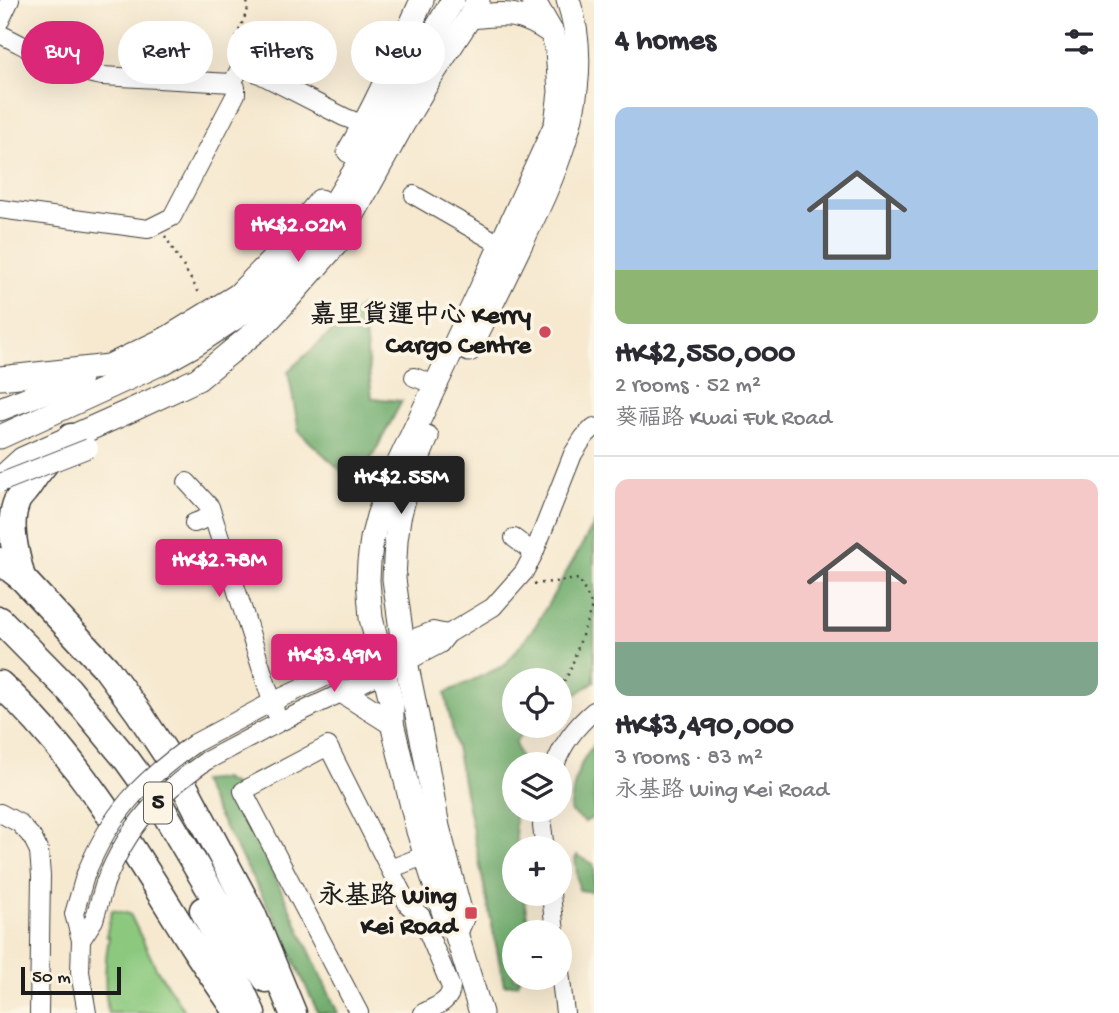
<!DOCTYPE html>
<meta charset="utf-8">
<style>
:root{--surface:#fff;--page:#f7f7f7;--text:#2b2b33;--muted:#7c7c81;--line:#e1e1e2;--accent:#db2777}
body{margin:0;font-family:"Gochi Hand","LXGW WenKai TC",sans-serif;background:var(--page);color:var(--text);height:100vh;display:flex;flex-direction:column;font-size:26px;white-space:nowrap}
*{box-sizing:border-box;margin:0}
p{font-size:23px;color:var(--muted)}
.icon{flex:none;width:38px;height:38px;fill:none;stroke:currentColor;stroke-width:2;stroke-linecap:round;stroke-linejoin:round}
.map{position:relative;flex:1;overflow:hidden}
.panel{display:flex;flex-direction:column;background:var(--surface);width:525px}
.panel>*{flex:none}
.top-card{position:absolute;left:21px;top:21px;width:467px;height:63px;display:flex;gap:14px}
.tools{position:absolute;left:502px;top:668px;display:grid;gap:14px}
.tools a{display:grid;place-items:center;width:70px;height:70px;border-radius:50%;background:var(--surface);box-shadow:0 7px 28px #0002;font-size:35px}
.scale{position:absolute;left:21px;bottom:18px;width:100px;box-sizing:border-box;padding-left:7px;border:4px solid #1c1c1c;border-top:0;font-size:19px;line-height:24px;white-space:nowrap;color:#1c1c1c;-webkit-text-stroke:5px #fcf5e5;paint-order:stroke}
.price{position:absolute;translate:-50% -60px;padding:0 16px;border-radius:7px;background:var(--accent);color:#fff;font-size:23px;line-height:46px;filter:drop-shadow(0 2px 4px #0008)}
.price::after{content:'';position:absolute;left:50%;top:42px;width:21px;height:16px;margin-left:-10px;background:inherit;clip-path:polygon(0 0,100% 0,50% 100%)}
.price.selected{background:#222;color:#fff}
ul{padding:0;list-style:none}
li{display:grid;align-content:center;gap:14px;height:371px;padding:0 21px}
li+li{border-top:2px solid var(--line)}
li span{display:grid;place-items:center;height:217px;border-radius:14px;color:#555}
li>.icon{margin-inline-start:auto}
span .icon{width:126px;height:126px;fill:#fffc;stroke-width:1}
li b{font-size:30px}
h2{display:flex;justify-content:space-between;align-items:center;height:84px;padding:0 21px;font-size:30px}
.chip{padding:0 24px;border-radius:32px;background:var(--surface);box-shadow:0 7px 28px #0002;font-size:24px;line-height:63px}
.chip.selected{background:var(--accent);color:#fff}
main{display:flex;flex:1;min-height:0}
.map>svg:first-child{display:block}
.green{fill:#8cc97f;stroke:#54724e;stroke-width:2}
.forest{fill:#71ad6e;stroke:#466445;stroke-width:2}
.lines{fill:none;stroke-linecap:round;stroke-linejoin:round}
.minor-casing{stroke:#3d3b37;stroke-width:20}
.major-casing{stroke:#3d3b37;stroke-width:25}
.highway-casing{stroke:#3d3b37;stroke-width:29}
.path{stroke:#3d3b37;stroke-width:2.5;stroke-dasharray:2 5;stroke-linecap:butt}
.minor{stroke:#fff;stroke-width:18}
.major{stroke:#fff;stroke-width:23}
.highway{stroke:#fff;stroke-width:26}
.minor-bridge-casing{stroke:#3d3b37;stroke-width:20;stroke-linecap:butt}
.minor-bridge{stroke:#fff;stroke-width:18}
.poi-dot{fill:#d1495b;stroke:#fcf5e5;stroke-width:2.5}
.labels{text-anchor:middle;dominant-baseline:central;stroke-width:7;stroke-linejoin:round;paint-order:stroke}
.shield{fill:#fcf5e5;stroke:#5f5d58;stroke-width:2}
.shield-label{font-size:24px;font-weight:bold;fill:#1c1c1c}
.poi-label{font-size:26px;font-weight:bold;fill:#1c1c1c;stroke:#fcf5e5;text-anchor:end}
</style>
<main>
<div class="map">
<svg width="594" height="1013" viewBox="0 0 594 1013">
<rect width="100%" height="100%" fill="#fcf5e5"/>
<filter id="ink" filterUnits="userSpaceOnUse"><feTurbulence type="fractalNoise" baseFrequency=".0143" numOctaves="2"/><feDisplacementMap in="SourceGraphic" scale="14" xChannelSelector="R" yChannelSelector="G"/><feConvolveMatrix kernelMatrix="1 2 1 2 8 2 1 2 1" color-interpolation-filters="sRGB"/></filter>
<filter id="wash" filterUnits="userSpaceOnUse"><feTurbulence type="fractalNoise" baseFrequency=".00686" numOctaves="4" result="noise"/><feDisplacementMap in="SourceGraphic" scale="28" xChannelSelector="R" yChannelSelector="G"/><feGaussianBlur stdDeviation="1.57" result="paint"/><feColorMatrix in="noise" values="0 0 0 0 0 0 0 0 0 0 0 0 0 0 0 0 0 1.4 0 .05"/><feComposite in="paint" operator="in"/></filter>
<g filter="url(#wash)">
<rect width="100%" height="100%" fill="#f6e9d0"/>
<path class="green" d="M112,910L130,914L156,968L186,1013H108C104,987 104,963 109,937L106,936Z"/>
<g class="forest">
<path d="M362,306L372,398L402,401L370,461L360,488L299,432L288,371L351,314Z"/>
<path d="M594,524V682L560,705V681H514V726H528L515,743L523,765H514L515,827L517,849H514V894H523L530,933H514V978H520L518,984L504,985L445,693L505,665L536,625Z"/>
<path d="M594,745V817L585,822L570,811C573,787 577,763 594,745Z"/>
<path d="M223,779L236,786L237,801L285,898L338,1013H318L276,921L210,800L201,781Z"/>
<path d="M577,855L593,864L594,867V889L592,892L579,890L575,859Z"/>
</g>
</g>
<g filter="url(#ink)">
<g class="lines">
<defs>
<g id="minor">
<path d="M0,21L10,0"/>
<path d="M0,34C33,50 65,70 102,76L232,83L242,65L344,117L364,125"/>
<path d="M414,195L501,245"/>
<path d="M0,209L148,229L172,217L236,94V87L232,83"/>
<path d="M414,377L435,385"/>
<path d="M187,482L210,507L275,711"/>
<path d="M194,523L213,516"/>
<path d="M514,538L534,553"/>
<path d="M195,743L272,702L379,652L433,631L448,634"/>
<path d="M206,761L278,723L406,662L440,644L448,634L493,607L524,572L534,553L573,454L584,437L594,427"/>
<path d="M555,765C563,743 576,726 594,711"/>
<path d="M543,810L542,826L545,849"/>
<path d="M0,813L19,823L32,837L39,851L41,876L39,1013"/>
<path d="M390,869L426,855"/>
<path d="M85,876L74,914L81,940L80,972L87,1013"/>
<path d="M551,894L555,933"/>
<path d="M81,940L94,920L105,883"/>
<path d="M560,972L565,1013"/>
<path d="M359,1013L243,791L328,746L408,905L421,916L451,987C451,1002 434,1007 423,1013"/>
</g>
<g id="major">
<path d="M470,17C506,13 521,11 552,33"/>
<path d="M349,151C378,102 399,51 422,0"/>
<path d="M469,350C490,308 510,267 530,225C564,156 594,76 568,0"/>
<path d="M0,378L109,366L169,337L238,295L275,257L320,201"/>
<path d="M0,409L80,378"/>
<path d="M0,437L162,363L196,344L250,308L290,268L331,209L378,133L412,70L453,0"/>
<path d="M427,437L409,480L399,518L396,540L394,579L404,652L425,754L438,827L462,918L456,933"/>
<path d="M0,479L22,459L134,409L198,379L266,323L281,307L338,242L402,126L431,77L470,17L478,0"/>
<path d="M343,692L392,723"/>
<path d="M481,1013L456,933L446,920L418,831L392,723V705L371,618L368,580L369,562L372,539L378,516L393,475L480,291L556,124L560,92L557,50L552,33L533,0"/>
</g>
<g id="highway">
<path d="M0,561L22,578L106,668L139,713L172,763L252,913L293,1013"/>
<path d="M22,578C16,555 7,524 17,501C19,497 24,492 27,488C39,469 54,452 71,437"/>
<path d="M0,620L69,690L127,760L163,810L230,924L266,979"/>
<path d="M0,684C80,758 136,854 193,946C208,969 223,991 238,1013"/>
<path d="M203,910L221,945L252,1013"/>
</g>
</defs>
<use href="#minor" class="minor-casing"/>
<use href="#major" class="major-casing"/>
<use href="#highway" class="highway-casing"/>
<g class="path">
<path d="M231,50L248,9L247,0"/>
<path d="M165,236L201,296"/>
<path d="M534,584L579,579L592,606L570,671L560,689"/>
</g>
<use href="#minor" class="minor"/>
<use href="#major" class="major"/>
<use href="#highway" class="highway"/>
<defs>
<g id="minor-bridge">
<path d="M0,483L89,448"/>
<path d="M85,876C110,813 141,781 195,743"/>
<path d="M105,883C128,826 156,796 206,761"/>
</g>
</defs>
<use href="#minor-bridge" class="minor-bridge-casing"/>
<use href="#minor-bridge" class="minor-bridge"/>
</g>
</g>
<g class="poi-dot">
<circle cx="545" cy="332" r="7"/>
<rect x="464" y="906" width="14" height="14" rx="3.5"/>
</g>
<g class="labels">
<rect class="shield" x="144" y="782.5" width="28" height="41" rx="5"/>
<g class="shield-label">
<text x="158" y="803">5</text>
</g>
<g class="poi-label">
<text x="531" y="317">嘉里貨運中心 Kerry<tspan x="531" dy="30">Cargo Centre</tspan></text>
<text x="457" y="898">永基路 Wing<tspan x="457" dy="30">Kei Road</tspan></text>
</g>
</g>
</svg>
<div class="tools">
<a><svg class="icon" aria-label="locate" viewBox="0 0 24 24"><circle cx="12" cy="12" r="6"/><path d="M12 2v4M12 18v4M2 12h4M18 12h4"/></svg></a>
<a><svg class="icon" aria-label="layers" viewBox="0 0 24 24"><path d="M12 4l9 5-9 5-9-5zM3 14l9 5 9-5"/></svg></a>
<a>+</a>
<a>−</a>
</div>
<div class="scale">50 m</div>
<b class="price" style="left:298px;top:264px">HK$2.02M</b>
<b class="price selected" style="left:401px;top:516px">HK$2.55M</b>
<b class="price" style="left:219px;top:599px">HK$2.78M</b>
<b class="price" style="left:334px;top:694px">HK$3.49M</b>
<div class="top-card">
<a class="chip selected">Buy</a>
<a class="chip">Rent</a>
<a class="chip">Filters</a>
<a class="chip">New</a>
</div>
</div>
<section class="panel">
<h2>4 homes<svg class="icon" aria-label="filters" viewBox="0 0 24 24"><path d="M4 7h16M4 17h16"/><circle cx="9" cy="7" r="2"/><circle cx="15" cy="17" r="2"/></svg></h2>
<ul>
<li><span style="background:linear-gradient(#a9c7e8 75%,#8fb573 0)"><svg class="icon" aria-label="home" viewBox="0 0 24 24"><path d="M3 11l9-7 9 7M6 9v11h12V9"/></svg></span><div><b>HK$2,550,000</b><p>2 rooms · 52 m²</p><p>葵福路 Kwai Fuk Road</p></div></li>
<li><span style="background:linear-gradient(#f6c9c9 75%,#7fa58c 0)"><svg class="icon" aria-label="home" viewBox="0 0 24 24"><path d="M3 11l9-7 9 7M6 9v11h12V9"/></svg></span><div><b>HK$3,490,000</b><p>3 rooms · 83 m²</p><p>永基路 Wing Kei Road</p></div></li>
</ul>
</section>
</main>
